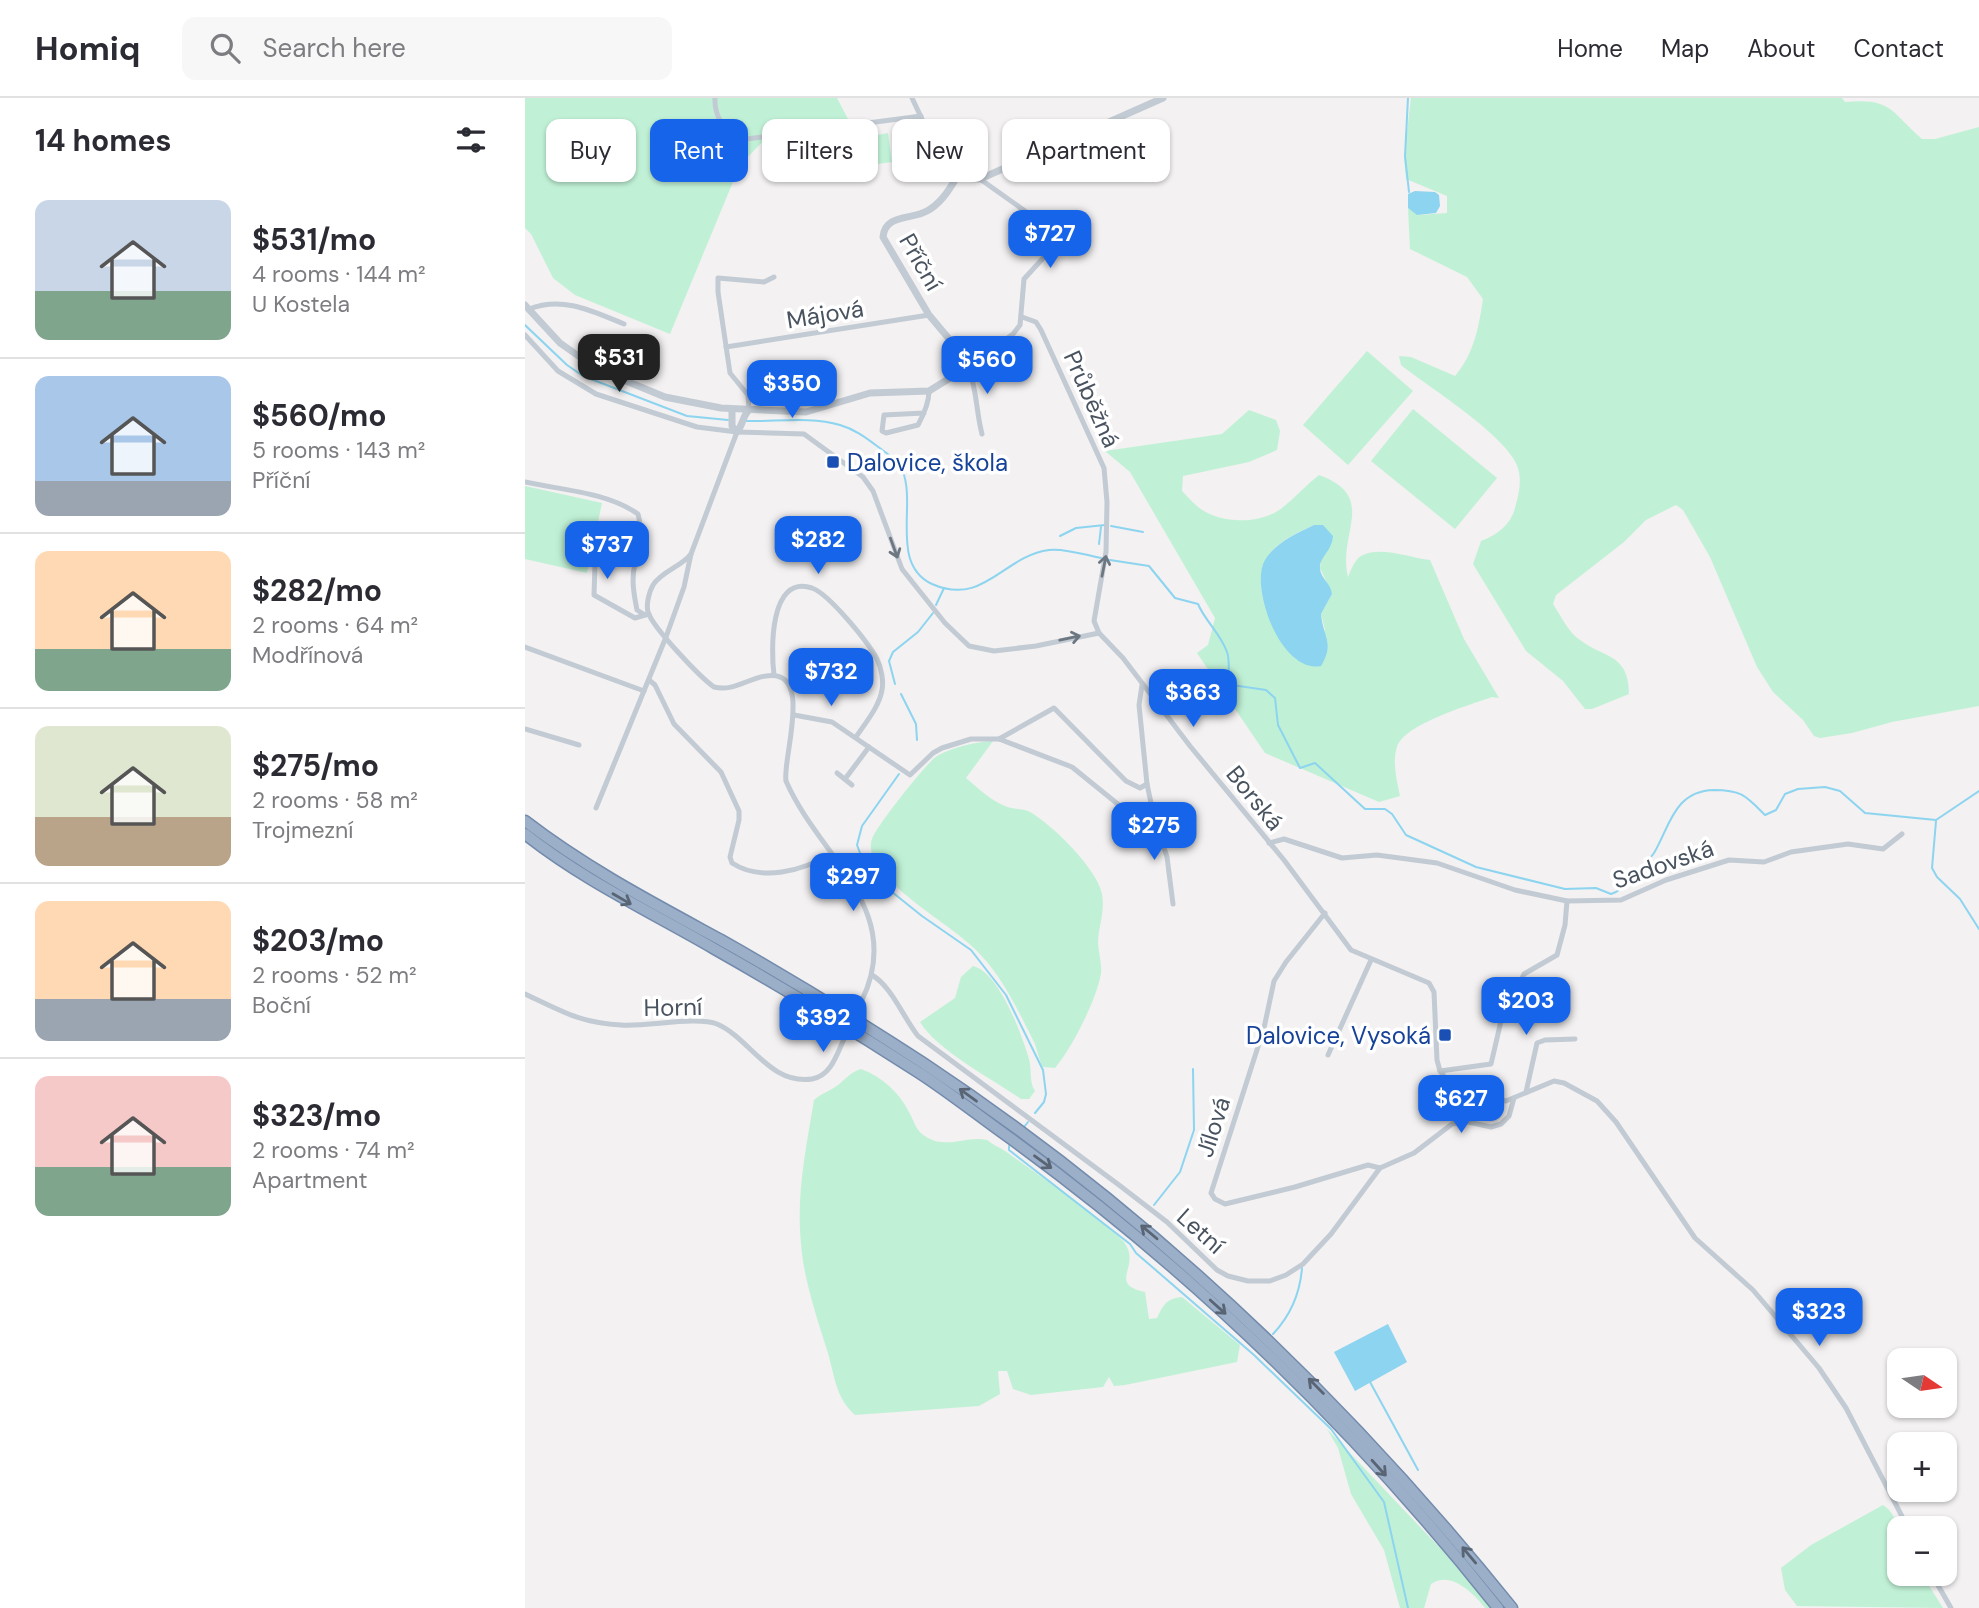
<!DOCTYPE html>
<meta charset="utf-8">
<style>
:root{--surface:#fff;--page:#f7f7f7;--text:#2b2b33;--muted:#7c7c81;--line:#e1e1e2;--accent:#1564ea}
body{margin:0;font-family:"DM Sans",sans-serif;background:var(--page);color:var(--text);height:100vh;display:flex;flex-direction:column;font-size:26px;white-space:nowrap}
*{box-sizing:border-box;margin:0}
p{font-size:23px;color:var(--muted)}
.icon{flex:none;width:38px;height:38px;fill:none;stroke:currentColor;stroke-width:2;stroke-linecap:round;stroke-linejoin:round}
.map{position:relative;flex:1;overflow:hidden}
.side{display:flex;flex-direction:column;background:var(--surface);width:525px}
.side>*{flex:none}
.guide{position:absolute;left:21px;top:21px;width:665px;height:63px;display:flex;gap:14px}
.needle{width:46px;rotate:103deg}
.buttons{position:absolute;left:1362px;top:1250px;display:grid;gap:14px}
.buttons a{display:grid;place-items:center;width:70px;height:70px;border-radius:14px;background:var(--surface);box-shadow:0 2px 5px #0004;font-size:35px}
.price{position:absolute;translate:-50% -60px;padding:0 16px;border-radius:14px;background:var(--accent);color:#fff;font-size:23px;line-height:46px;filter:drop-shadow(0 2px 4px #0008)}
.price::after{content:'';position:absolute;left:50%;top:42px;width:21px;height:16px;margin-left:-10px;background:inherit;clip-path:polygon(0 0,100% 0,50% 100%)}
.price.current{background:#222;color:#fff}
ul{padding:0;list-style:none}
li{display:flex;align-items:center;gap:21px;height:175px;padding:0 35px}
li+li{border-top:2px solid var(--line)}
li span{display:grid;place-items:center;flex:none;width:196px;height:140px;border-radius:14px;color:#555}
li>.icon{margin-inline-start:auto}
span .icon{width:84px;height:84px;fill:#fffc;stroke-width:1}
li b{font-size:30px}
h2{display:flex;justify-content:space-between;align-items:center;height:84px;padding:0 35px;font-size:30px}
.tag{padding:0 24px;border-radius:14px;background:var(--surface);box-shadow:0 2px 5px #0004;font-size:24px;line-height:63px}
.tag.current{background:var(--accent);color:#fff}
header{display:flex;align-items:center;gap:42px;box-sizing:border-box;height:98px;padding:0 35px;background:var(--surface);border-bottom:2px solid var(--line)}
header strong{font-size:33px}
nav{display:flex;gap:38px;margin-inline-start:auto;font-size:24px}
.search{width:490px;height:63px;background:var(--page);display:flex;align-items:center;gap:18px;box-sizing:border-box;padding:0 24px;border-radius:14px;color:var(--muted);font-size:26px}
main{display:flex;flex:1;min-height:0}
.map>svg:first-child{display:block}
.green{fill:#c0f1d6;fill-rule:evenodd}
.water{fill:#8cd4ef}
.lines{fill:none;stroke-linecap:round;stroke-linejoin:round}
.stream{stroke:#8cd4ef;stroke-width:2}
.trunk-casing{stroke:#738bac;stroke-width:13}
.minor{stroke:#c2cad3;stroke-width:5}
.tertiary{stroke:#c2cad3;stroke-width:7}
.trunk{stroke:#9cafc8;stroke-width:10}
.minor-bridge{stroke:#c2cad3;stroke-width:5}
.oneway{stroke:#6d7782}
.oneway2{stroke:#596574}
.transit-dot{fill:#1a4fb4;stroke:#fff;stroke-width:2.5}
.labels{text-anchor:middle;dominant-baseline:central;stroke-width:7;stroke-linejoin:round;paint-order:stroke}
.street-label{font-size:24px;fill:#48535f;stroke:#fff}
.transit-label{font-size:24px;fill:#164399;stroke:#fff;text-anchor:start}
</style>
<header>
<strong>Homiq</strong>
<div class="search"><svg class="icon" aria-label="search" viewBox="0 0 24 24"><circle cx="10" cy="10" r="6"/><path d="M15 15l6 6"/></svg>Search here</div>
<nav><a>Home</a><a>Map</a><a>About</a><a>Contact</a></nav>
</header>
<main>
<section class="side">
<h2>14 homes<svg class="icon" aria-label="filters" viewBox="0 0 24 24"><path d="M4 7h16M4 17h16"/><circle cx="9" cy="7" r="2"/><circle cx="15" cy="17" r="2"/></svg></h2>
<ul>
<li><span style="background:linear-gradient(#c9d6e8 65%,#7fa58c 0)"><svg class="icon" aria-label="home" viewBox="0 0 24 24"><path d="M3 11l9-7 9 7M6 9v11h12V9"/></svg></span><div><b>$531/mo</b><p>4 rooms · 144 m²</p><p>U Kostela</p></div></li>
<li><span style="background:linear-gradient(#a9c7e8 75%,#9aa5b1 0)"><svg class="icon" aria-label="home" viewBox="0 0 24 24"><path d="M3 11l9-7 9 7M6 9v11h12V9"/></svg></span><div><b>$560/mo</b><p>5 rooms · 143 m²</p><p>Příční</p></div></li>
<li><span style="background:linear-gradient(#ffd9b3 70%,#7fa58c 0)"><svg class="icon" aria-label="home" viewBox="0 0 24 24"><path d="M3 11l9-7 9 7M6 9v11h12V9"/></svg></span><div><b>$282/mo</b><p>2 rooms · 64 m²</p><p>Modřínová</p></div></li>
<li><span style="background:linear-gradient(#dfe7d0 65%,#b9a48a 0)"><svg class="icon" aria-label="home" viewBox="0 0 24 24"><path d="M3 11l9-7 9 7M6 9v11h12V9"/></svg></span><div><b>$275/mo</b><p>2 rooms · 58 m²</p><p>Trojmezní</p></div></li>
<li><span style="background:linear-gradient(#ffd9b3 70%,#9aa5b1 0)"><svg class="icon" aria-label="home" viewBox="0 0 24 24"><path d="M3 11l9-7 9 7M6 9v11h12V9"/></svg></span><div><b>$203/mo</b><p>2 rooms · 52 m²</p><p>Boční</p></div></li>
<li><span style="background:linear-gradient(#f6c9c9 65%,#7fa58c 0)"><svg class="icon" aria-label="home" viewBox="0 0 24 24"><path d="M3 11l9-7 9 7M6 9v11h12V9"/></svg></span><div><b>$323/mo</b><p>2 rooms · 74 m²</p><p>Apartment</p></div></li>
</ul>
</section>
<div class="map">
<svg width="1454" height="1510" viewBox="0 0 1454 1510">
<rect width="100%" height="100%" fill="#f3f1f1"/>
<g class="green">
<path d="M0,0H312L324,23L249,32L215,67L145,236L50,197L28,180L6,136L0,130Z"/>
<path d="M886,0H1317L1320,4C1367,0 1365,13 1397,41H1410L1454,29V608L1367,624L1327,635L1295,640L1289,638L1278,622L1248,594L1232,569L1185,459L1158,412L1151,407L1121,422L1099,444L1031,497L1028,506C1036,518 1043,534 1055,542C1078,560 1104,555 1104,596L1067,611H1060L1038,583L1001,553L948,466L956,443C974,436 987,426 991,406C994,396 996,385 994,374C990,342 903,289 876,267L874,258L886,259L930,278C949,256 954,228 958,201L942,179L885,151L883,110L893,117L922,115V98L881,81L879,59Z"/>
<path d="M363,35L367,64L352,66L347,38Z"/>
<path d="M842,253L888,293L823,367L778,327Z"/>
<path d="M888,311L972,380L930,431L846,363Z"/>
<path d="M724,312L751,322L755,333L752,352L724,364L658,378L657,393C662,398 667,404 673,409C694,426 735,427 757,410C770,400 781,387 794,377C854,399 812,435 823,479C826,472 830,460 838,457C856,448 886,460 905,462L939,541L974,600L967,599C945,607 879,626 872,649C867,664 872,683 875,698L854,704L740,655L672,555L683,547L690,520L605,374L580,353L697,336ZM789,427L796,463L795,470L807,496L796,516L800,532L772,562C747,537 721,486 747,453C756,442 775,433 789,427Z"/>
<path d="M0,388L77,405L62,475L0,461Z"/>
<path d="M468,643L441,680C453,690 465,702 480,708C488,712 498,710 505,714C526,726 572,770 577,796C580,813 574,827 573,843C573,854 577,864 576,875C572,901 547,950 530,970L518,969C513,961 513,952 509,944C492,910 476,876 449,850C424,826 358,789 347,757C346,752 345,746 347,741C350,730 402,664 412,658C428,649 451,644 468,643Z"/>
<path d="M448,868C474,874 497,937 504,961C507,972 504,985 510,993L504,1001H496C466,980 414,954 395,924L430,900L436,879Z"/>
<path d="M336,971C357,979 374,994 384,1014C390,1025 391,1034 403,1040C423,1051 443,1037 462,1042C468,1047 474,1049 480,1053C518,1080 558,1107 593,1138C624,1165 578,1185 620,1194L624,1221L632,1220C638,1207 642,1200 657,1199L715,1247L712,1264L600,1287L589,1288L584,1279L578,1289L506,1297L488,1291L482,1273H473L475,1296L454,1308L330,1317C311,1300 310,1280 303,1255C292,1220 279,1183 276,1146C271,1098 281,1050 289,1002C297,995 305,993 313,987C322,980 324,975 336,971Z"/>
<path d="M802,1331L916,1451L967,1510H960C949,1495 925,1472 906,1486L899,1510H875L859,1452L826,1396L813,1350Z"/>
<path d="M1358,1407C1379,1420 1374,1454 1374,1475H1396L1418,1510L1272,1508L1260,1492L1256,1470L1286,1447Z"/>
</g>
<g class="water">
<path d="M890,93L910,94L914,97L915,108L911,115L892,117L883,110V96Z"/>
<path d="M789,427H798L808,438C807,453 794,460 795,470C795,480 806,485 807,496L796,516C798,539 810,545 796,568C756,576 724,489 740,462C750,445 772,435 789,427Z"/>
<path d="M863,1226L882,1264L830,1293L809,1254Z"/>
</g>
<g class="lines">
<g class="stream">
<path d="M883,0L880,58L884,94"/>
<path d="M0,227L42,267L58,278L162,318L203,322"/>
<path d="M220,323C250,324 285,318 315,327C329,331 340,339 352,348C361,355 373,362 378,374C391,408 365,466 407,486C459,509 478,458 524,452C539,450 561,457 576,460"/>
<path d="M586,428L618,434"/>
<path d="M535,438L551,430L580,427"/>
<path d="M574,446L576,429"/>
<path d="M585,462L624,468L650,500L673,506C680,523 696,536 702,554C706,565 701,577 707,587L741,592L750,600L753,627L775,670L790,665L840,711H860L867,716L881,737L951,769L1040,791L1071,790L1086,796C1096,793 1099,787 1106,779C1113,771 1123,764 1129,755C1145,728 1149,693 1189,692C1217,692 1221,698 1240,717L1251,712L1260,696L1273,691L1300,689L1315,693L1340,715L1411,722L1454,693"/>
<path d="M411,507L419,490"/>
<path d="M370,586L364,563L368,554L393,534L408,515"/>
<path d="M376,596L391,626L392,642"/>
<path d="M374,676L337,728L332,747L335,755L357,786L397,818L446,852L481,897L518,972L521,996L519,1004L510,1015"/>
<path d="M1411,723L1407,770L1412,779L1435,801L1454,831"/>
<path d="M499,1029L503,1024"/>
<path d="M484,1048V1052L605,1146L611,1155L729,1257L806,1331L859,1404L883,1510"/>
<path d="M629,1107L655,1074L669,1032L668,971"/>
<path d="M748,1236C765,1218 775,1196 777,1170"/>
<path d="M845,1284L893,1372"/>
</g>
<defs>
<g id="trunk">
<path d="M0,723C61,770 128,805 196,842C265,881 332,922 398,965C623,1114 818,1300 987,1510"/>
<path d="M0,736C58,782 124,813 188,850C257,889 326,931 393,974C424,994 454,1018 485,1040C669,1174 832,1332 973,1510"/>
</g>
</defs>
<use href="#trunk" class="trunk-casing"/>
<g class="minor">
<path d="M190,0C189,17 199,34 214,42L396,18"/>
<path d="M387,0L404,36L414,69L431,80"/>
<path d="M455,81L507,118L525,139L520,158L499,181L495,227L488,236L443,269C452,290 451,314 457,336"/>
<path d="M4,211C38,198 67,213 99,226"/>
<path d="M497,219L511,224L516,232L579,370L582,404L581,454L569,523L574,535L598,560L665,648L759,762L826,852L904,885L909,894L912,962L915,973L925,986L948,995L981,1003L1029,983L1039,985L1072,1003L1091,1024L1170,1140L1228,1192L1294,1270L1321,1310L1383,1430"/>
<path d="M0,237L33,273L71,296L172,329L212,334L279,336L338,379L348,393L377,471L420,525L444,548L469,553L511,548L574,535"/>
<path d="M201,249L404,217"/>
<path d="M224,312L223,297L205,275L193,194V180L239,184L249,179"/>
<path d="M399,315L359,317L357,333L361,335L393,327C399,316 404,305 404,293"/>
<path d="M0,384C36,392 82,394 113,416C119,441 115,442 110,466C106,481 109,497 112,512L120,517L124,516"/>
<path d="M75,438L70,466L69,497L110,520L120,517"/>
<path d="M166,456C156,469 137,473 128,487C124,494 121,506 123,514C128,530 175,579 189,589C208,594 224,580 241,578C290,570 257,660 261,683C294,759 381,811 337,902"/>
<path d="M0,549L119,593"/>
<path d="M249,577C246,553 244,476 287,490C304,496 343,544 352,561C356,569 359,583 357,592C354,609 341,624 331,639"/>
<path d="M124,582L130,587L149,626L196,674L214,713V722L205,759L207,765C236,784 278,773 305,756"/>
<path d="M269,617L307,624L385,677L408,655L417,650L446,641H474L529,610L601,683L615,690L622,686L614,607L617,587"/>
<path d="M0,631L54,647"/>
<path d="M474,641L547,669L615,724L621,725L629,719"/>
<path d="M312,675L327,687"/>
<path d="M320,681L344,649"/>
<path d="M622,686L629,719L642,759L648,806"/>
<path d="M71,710L141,539L159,489L166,456L212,334"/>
<path d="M744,745L759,741L817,760L852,757L912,765L990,792L1042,803L1096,802L1141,782L1204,762L1239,764L1266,754L1323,746L1358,751L1377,736"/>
<path d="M800,815L761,864L749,883L739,930L686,1095L690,1101L700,1106L770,1089L843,1067L855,1070"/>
<path d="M347,877C367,889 378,919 393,938L594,1087L642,1124L692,1172L703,1178L723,1183H745L761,1177L778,1166L806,1136L855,1070L889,1055L927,1026L939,1023L966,1029L976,1026L984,1018L989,1000"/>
<path d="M0,896C36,913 55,925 96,927C122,929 171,918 192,926C225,940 244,987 287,981C306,978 312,956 319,941"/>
<path d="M803,957L846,862"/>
<path d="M915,973L966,966L976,923L999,876L1032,857L1040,827L1042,803"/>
<path d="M1001,994L1012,945L1020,942L1050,941"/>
<path d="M1406,1475L1426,1510"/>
</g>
<g class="tertiary">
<path d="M0,207L35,245L72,271L140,299L196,310L281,314L345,295L404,293L443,269L425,242L404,217L358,139C360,116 386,122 402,113C415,106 424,93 431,80L455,81L638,0"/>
<path d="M207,311V328L212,334C218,327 217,319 224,312"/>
</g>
<use href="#trunk" class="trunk"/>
<path class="minor-bridge" d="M319,941L337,902"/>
</g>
<defs><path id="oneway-shaft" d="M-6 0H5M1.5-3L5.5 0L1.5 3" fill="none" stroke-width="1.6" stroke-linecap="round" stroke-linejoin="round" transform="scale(1.75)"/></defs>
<g class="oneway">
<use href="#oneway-shaft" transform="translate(369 450) rotate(70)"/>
<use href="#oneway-shaft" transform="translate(579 468) rotate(-79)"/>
<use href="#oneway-shaft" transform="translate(545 540) rotate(-12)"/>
</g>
<g class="oneway2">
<use href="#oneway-shaft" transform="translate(97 801) rotate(30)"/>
<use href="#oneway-shaft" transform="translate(443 997) rotate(-144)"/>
<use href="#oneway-shaft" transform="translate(518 1064) rotate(36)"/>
<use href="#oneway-shaft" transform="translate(624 1134) rotate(-140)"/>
<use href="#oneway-shaft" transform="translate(693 1209) rotate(42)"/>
<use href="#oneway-shaft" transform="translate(791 1288) rotate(-135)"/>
<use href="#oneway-shaft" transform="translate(854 1370) rotate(48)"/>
<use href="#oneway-shaft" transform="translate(944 1457) rotate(-130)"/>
</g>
<g class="transit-dot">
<rect x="301" y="357" width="14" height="14" rx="3.5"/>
<rect x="913" y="930" width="14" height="14" rx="3.5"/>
</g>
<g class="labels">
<g class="street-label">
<text transform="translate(396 164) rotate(60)">Příční</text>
<text transform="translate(300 216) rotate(-9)">Májová</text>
<text transform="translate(567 301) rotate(66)">Průběžná</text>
<text transform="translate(730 700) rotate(51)">Borská</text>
<text transform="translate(1138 766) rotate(-19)">Sadovská</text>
<text transform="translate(148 909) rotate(-1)">Horní</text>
<text transform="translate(688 1029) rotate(-72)">Jílová</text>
<text transform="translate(676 1133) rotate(42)">Letní</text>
</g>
<g class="transit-label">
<text x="322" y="364">Dalovice, škola</text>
<text x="906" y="937" text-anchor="end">Dalovice, Vysoká</text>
</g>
</g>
</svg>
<div class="buttons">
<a><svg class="needle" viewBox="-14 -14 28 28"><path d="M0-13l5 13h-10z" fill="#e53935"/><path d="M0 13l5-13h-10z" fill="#7c7c81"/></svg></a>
<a>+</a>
<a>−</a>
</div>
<b class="price" style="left:525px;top:172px">$727</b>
<b class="price current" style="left:94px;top:296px">$531</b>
<b class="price" style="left:462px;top:298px">$560</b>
<b class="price" style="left:267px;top:322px">$350</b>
<b class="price" style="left:293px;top:478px">$282</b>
<b class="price" style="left:82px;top:483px">$737</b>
<b class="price" style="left:306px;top:610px">$732</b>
<b class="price" style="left:668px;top:631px">$363</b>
<b class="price" style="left:629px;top:764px">$275</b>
<b class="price" style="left:328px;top:815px">$297</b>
<b class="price" style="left:1001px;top:939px">$203</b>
<b class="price" style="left:298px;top:956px">$392</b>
<b class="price" style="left:936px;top:1037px">$627</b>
<b class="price" style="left:1294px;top:1250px">$323</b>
<div class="guide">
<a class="tag">Buy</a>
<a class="tag current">Rent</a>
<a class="tag">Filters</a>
<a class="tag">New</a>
<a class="tag">Apartment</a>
</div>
</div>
</main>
